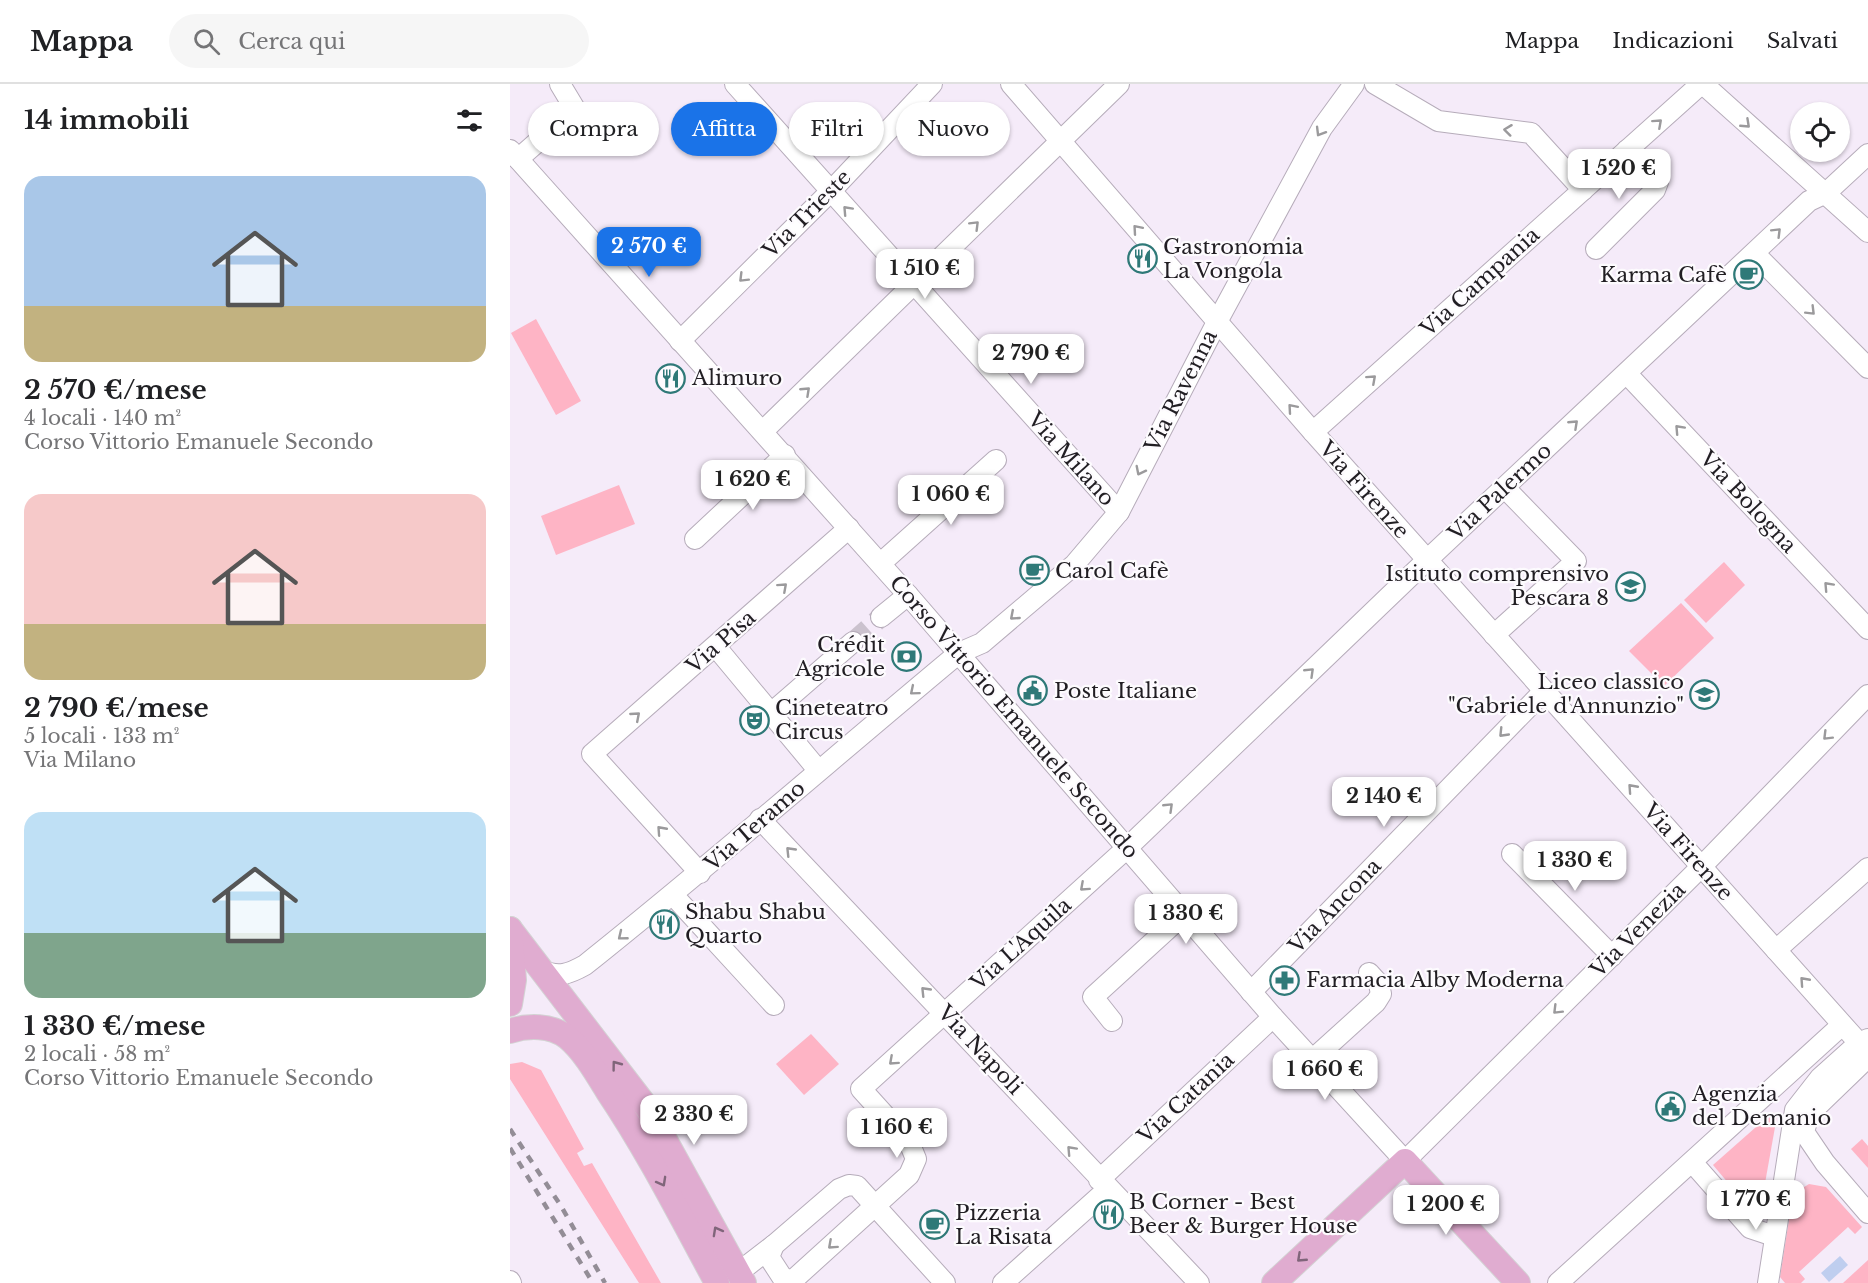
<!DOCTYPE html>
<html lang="it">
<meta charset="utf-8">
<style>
:root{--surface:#fff;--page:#f6f6f6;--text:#202124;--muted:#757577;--line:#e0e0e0;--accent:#1a73e8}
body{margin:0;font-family:"Libre Baskerville",serif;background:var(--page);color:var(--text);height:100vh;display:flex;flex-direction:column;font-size:22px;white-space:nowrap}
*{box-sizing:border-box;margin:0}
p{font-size:20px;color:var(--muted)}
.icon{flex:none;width:33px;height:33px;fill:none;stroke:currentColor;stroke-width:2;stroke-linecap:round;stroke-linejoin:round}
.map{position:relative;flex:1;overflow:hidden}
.details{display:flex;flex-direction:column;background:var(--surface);width:510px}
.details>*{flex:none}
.banner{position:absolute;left:18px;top:18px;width:570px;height:54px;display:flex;gap:12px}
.buttons{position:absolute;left:1280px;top:18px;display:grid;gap:12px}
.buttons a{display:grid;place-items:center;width:60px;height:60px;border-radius:50%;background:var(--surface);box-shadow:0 2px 4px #0004;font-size:30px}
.price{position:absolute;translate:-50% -51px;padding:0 14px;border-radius:12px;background:#fff;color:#222;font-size:20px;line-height:39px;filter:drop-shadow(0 2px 3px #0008)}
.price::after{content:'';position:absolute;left:50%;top:36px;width:18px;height:14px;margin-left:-9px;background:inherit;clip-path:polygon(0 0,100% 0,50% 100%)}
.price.on{background:var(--accent);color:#fff}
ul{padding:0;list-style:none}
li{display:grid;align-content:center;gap:12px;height:318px;padding:0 24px}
li span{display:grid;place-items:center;height:186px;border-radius:18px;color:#555}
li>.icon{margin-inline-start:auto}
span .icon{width:108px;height:108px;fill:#fffc;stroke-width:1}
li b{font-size:26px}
h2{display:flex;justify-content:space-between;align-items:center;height:72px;padding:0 24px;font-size:26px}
.chip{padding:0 21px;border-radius:27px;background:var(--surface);box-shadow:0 2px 4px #0004;font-size:21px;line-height:54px}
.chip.on{background:var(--accent);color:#fff}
header{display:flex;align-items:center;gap:36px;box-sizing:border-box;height:84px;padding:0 30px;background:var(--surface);border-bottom:2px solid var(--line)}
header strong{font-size:28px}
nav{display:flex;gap:33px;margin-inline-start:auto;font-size:21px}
.search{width:420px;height:54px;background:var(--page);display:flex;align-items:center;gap:15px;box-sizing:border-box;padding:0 21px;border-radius:33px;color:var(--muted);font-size:22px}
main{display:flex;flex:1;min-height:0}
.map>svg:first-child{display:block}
.green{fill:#feb4c5}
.water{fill:#bfceef}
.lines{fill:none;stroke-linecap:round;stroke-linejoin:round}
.minor-tunnel{stroke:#cbc2ce;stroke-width:20;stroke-dasharray:20 10;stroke-linecap:butt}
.minor-casing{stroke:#b6acba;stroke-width:22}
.major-casing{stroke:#d3d2d3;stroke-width:26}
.minor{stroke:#fff;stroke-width:20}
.major{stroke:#e0acd0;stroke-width:24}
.rail{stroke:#938d96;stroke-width:4.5;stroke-dasharray:8 8;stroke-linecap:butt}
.oneway{stroke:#9b9a9c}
.oneway2{stroke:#80657a}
.labels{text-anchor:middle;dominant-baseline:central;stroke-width:4.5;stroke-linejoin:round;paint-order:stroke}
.street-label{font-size:21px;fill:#211e23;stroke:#fdfbfe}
.poi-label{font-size:21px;fill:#211e23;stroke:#fdfbfe;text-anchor:start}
</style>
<header>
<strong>Mappa</strong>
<div class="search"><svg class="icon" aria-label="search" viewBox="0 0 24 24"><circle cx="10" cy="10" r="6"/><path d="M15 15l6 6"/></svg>Cerca qui</div>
<nav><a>Mappa</a><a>Indicazioni</a><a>Salvati</a></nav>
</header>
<main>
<section class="details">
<h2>14 immobili<svg class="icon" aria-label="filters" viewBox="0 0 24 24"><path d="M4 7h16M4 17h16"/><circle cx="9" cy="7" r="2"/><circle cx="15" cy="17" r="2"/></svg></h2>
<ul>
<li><span style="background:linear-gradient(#a9c7e8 70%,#c2b280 0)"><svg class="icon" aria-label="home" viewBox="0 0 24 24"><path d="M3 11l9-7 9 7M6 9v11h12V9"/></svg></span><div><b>2 570 €/mese</b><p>4 locali · 140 m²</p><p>Corso Vittorio Emanuele Secondo</p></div></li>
<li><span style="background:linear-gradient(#f6c9c9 70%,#c2b280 0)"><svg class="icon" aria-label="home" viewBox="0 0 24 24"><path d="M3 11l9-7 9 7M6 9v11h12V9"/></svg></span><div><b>2 790 €/mese</b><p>5 locali · 133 m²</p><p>Via Milano</p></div></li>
<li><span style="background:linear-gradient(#bfe0f5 65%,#7fa58c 0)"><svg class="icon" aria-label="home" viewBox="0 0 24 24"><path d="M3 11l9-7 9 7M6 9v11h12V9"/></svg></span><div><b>1 330 €/mese</b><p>2 locali · 58 m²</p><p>Corso Vittorio Emanuele Secondo</p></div></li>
</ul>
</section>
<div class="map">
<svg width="1358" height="1199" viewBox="0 0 1358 1199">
<rect width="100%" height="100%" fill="#f5ebf9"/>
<g class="green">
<path d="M26,235L71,317L46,331L1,249Z"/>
<path d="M109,401L125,440L46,471L31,432Z"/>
<path d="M1214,478L1235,501L1196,539L1174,516Z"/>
<path d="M1171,519L1204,554L1154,602L1119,567Z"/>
<path d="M301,950L329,980L294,1011L266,980Z"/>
<path d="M12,978L31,986L74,1065L67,1069L74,1082L82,1079L151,1199H129L0,995V980Z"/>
<path d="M1263,1028L1267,1032L1252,1116L1241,1126L1203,1081Z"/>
<path d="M1352,1055L1358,1062V1084L1341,1065Z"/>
<path d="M1299,1100L1316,1103L1352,1143L1345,1150L1338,1143L1289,1188L1295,1195L1291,1199H1275L1270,1193L1283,1110Z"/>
<path d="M1358,1176V1199H1333Z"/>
</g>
<path class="water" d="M1330,1172L1338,1181L1319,1198L1311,1189Z"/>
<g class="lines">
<path class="minor-tunnel" d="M343,558L371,533"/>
<defs>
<g id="minor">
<path d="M225,0L609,428"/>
<path d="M501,0L803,348L1349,959L1355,976L1299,1030L1294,1048L1315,1079L1358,1129"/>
<path d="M865,0L928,37L1021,49L1073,106"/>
<path d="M1193,0L1358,148"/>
<path d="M0,66L398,511L763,933L895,1077L1192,782L1358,611"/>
<path d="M8,75L65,25L50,0"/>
<path d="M1086,165L1145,106L1148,98L1117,66"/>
<path d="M1245,170L1358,284"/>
<path d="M170,257L320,108L422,0"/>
<path d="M1117,290L1358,545"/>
<path d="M253,347L609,0"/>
<path d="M803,348L1191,0"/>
<path d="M185,455L275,371"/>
<path d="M371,479L486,376"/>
<path d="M371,533L398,511"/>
<path d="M984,551L1066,477L995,404"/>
<path d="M206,563L308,686"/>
<path d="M260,630L343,558"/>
<path d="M250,735L689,1199"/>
<path d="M1002,770L1102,872"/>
<path d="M190,789L82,670L339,444"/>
<path d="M163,811L264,921"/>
<path d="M1266,866L1358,784"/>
<path d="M31,886C49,894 59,890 75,881C202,780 324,673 449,569L472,559L564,481L609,428L707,238L812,44L844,0"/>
<path d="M741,908L1034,607"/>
<path d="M602,937L583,913L674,830"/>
<path d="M802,976L866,918L871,910L869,900L859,889"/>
<path d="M1182,1078L1240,1144L1264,1152"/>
<path d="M589,1096L763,933"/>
<path d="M229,1188L264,1161"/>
<path d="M0,1197L1,1199"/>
<path d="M435,1199L347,1102L339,1101L329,1105L264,1161L259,1173L272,1193L282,1197L399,1091L406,1075L399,1058L351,1005L617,764L916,477L1299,117L1316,109L1358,70"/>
<path d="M493,1199L598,1105"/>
<path d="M1048,1199L1332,941"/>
<path d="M1258,1199L1285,1026L1310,994L1349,959L1358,955"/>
</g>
<g id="major">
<path d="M0,845L138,1025L234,1199"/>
<path d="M0,845L4,896L0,920"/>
<path d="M0,947C18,941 41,941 57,953C74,967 87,990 98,1008C139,1069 172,1135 207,1199"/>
<path d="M764,1199L895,1077L1008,1199"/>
</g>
</defs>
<use href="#minor" class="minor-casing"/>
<use href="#major" class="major-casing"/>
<use href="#minor" class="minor"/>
<use href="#major" class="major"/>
<g class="rail">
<path d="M0,1045L51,1122L95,1199"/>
<path d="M0,1064L83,1199"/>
</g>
</g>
<defs><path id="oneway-chevron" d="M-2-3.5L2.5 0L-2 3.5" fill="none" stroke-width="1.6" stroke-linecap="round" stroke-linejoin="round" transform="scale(1.5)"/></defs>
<g class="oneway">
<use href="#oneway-chevron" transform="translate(1148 39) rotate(-42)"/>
<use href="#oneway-chevron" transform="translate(1236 40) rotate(43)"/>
<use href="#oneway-chevron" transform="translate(998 46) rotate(-173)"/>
<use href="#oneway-chevron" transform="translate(810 48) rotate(121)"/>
<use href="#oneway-chevron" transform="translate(337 126) rotate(-133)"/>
<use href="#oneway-chevron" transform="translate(465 141) rotate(-45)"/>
<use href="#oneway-chevron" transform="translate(627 145) rotate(-131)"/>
<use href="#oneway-chevron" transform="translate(1267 148) rotate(-45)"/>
<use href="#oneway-chevron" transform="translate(233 194) rotate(135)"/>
<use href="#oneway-chevron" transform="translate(1301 227) rotate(45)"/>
<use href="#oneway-chevron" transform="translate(862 295) rotate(-42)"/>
<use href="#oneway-chevron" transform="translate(296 307) rotate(-43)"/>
<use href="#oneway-chevron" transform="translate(782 324) rotate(-131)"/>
<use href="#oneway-chevron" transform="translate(1064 340) rotate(-43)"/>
<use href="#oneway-chevron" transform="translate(1169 345) rotate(-133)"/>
<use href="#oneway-chevron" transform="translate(630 387) rotate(117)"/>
<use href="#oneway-chevron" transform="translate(1318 502) rotate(-133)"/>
<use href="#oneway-chevron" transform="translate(273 503) rotate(-42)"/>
<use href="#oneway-chevron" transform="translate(504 532) rotate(139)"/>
<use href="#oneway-chevron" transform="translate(800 588) rotate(-44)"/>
<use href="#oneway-chevron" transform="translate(404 607) rotate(140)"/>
<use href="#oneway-chevron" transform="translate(126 632) rotate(-41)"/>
<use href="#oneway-chevron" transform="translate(993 649) rotate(134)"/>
<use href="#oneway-chevron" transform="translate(1317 652) rotate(135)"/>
<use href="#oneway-chevron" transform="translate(1122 704) rotate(-132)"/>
<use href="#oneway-chevron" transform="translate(659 723) rotate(-44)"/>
<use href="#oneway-chevron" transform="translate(151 746) rotate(-132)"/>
<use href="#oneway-chevron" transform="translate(280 767) rotate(-134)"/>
<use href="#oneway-chevron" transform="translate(574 803) rotate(138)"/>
<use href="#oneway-chevron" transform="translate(112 852) rotate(141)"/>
<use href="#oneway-chevron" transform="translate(1294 897) rotate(-132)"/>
<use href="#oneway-chevron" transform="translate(415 907) rotate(-134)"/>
<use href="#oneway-chevron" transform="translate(1047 926) rotate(135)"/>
<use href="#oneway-chevron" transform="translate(383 977) rotate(138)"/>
<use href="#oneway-chevron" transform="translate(561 1066) rotate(-133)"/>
<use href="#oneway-chevron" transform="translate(322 1161) rotate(138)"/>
</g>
<g class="oneway2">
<use href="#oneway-chevron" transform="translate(106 981) rotate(-127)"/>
<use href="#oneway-chevron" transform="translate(152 1098) rotate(61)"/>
<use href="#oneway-chevron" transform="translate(207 1147) rotate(-119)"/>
<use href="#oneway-chevron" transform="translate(791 1174) rotate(137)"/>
</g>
<defs>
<symbol id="restaurant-ring" viewBox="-11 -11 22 22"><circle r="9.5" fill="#fdfbfe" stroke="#2f7978" stroke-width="1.5"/><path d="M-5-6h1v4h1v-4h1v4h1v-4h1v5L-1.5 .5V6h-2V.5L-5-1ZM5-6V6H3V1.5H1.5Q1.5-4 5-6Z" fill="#2f7978"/></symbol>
<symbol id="cafe-ring" viewBox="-11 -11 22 22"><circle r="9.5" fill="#fdfbfe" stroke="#2f7978" stroke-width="1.5"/><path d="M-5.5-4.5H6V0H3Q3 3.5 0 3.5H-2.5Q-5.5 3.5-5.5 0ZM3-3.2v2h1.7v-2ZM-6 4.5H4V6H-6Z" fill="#2f7978"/></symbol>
<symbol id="school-ring" viewBox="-11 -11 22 22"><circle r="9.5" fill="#fdfbfe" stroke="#2f7978" stroke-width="1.5"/><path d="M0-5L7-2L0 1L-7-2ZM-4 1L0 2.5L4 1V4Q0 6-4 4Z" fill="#2f7978"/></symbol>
<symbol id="bank-ring" viewBox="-11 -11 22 22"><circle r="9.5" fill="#fdfbfe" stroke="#2f7978" stroke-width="1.5"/><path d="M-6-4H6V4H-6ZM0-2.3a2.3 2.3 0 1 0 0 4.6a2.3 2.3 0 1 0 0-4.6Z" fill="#2f7978"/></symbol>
<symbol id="civic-ring" viewBox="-11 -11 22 22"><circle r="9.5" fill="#fdfbfe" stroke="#2f7978" stroke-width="1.5"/><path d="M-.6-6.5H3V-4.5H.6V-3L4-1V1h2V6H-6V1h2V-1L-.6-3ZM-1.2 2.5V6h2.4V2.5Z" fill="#2f7978"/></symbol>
<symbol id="theatre-ring" viewBox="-11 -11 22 22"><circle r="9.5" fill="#fdfbfe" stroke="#2f7978" stroke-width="1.5"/><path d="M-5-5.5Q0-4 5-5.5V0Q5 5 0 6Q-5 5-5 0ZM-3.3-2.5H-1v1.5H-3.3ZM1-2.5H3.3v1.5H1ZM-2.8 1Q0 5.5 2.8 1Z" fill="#2f7978"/></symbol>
<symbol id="pharmacy-ring" viewBox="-11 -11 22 22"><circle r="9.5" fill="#fdfbfe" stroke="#2f7978" stroke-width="1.5"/><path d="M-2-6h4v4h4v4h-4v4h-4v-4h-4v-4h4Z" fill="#2f7978"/></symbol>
</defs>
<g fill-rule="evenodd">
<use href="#restaurant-ring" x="616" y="158" width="33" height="33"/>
<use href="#cafe-ring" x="1222" y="174" width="33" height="33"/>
<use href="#restaurant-ring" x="144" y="278" width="33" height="33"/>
<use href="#cafe-ring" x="508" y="470" width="33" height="33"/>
<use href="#school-ring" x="1104" y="486" width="33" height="33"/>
<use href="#bank-ring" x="380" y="556" width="33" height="33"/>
<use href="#civic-ring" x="506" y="590" width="33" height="33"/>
<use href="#school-ring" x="1178" y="594" width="33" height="33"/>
<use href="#theatre-ring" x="228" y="620" width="33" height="33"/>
<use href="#restaurant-ring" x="138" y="824" width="33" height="33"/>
<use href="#pharmacy-ring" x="758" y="880" width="33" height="33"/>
<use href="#civic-ring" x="1144" y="1006" width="33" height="33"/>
<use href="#restaurant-ring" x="582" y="1114" width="33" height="33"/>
<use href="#cafe-ring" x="408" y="1124" width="33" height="33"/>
</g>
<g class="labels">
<g class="street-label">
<text transform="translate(297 130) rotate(-45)">Via Trieste</text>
<text transform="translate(970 198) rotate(-42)">Via Campania</text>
<text transform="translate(671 307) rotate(-63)">Via Ravenna</text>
<text transform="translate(561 375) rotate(48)">Via Milano</text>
<text transform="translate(854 406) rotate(48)">Via Firenze</text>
<text transform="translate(990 408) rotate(-43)">Via Palermo</text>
<text transform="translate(1238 418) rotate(47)">Via Bologna</text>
<text transform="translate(211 558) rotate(-41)">Via Pisa</text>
<text transform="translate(504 633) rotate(49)">Corso Vittorio Emanuele Secondo</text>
<text transform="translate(245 742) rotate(-41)">Via Teramo</text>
<text transform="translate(1178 768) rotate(48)">Via Firenze</text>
<text transform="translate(825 822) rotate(-46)">Via Ancona</text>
<text transform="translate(1128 846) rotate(-45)">Via Venezia</text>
<text transform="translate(511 860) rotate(-42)">Via L'Aquila</text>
<text transform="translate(470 966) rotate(47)">Via Napoli</text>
<text transform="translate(676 1014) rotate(-43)">Via Catania</text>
</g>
<g class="poi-label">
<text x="653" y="163">Gastronomia<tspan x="653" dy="24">La Vongola</tspan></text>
<text x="1217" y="191" text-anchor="end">Karma Cafè</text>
<text x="182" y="294">Alimuro</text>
<text x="545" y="487">Carol Cafè</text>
<text x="1099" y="490" text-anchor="end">Istituto comprensivo<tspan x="1099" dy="24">Pescara 8</tspan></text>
<text x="375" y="561" text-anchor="end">Crédit<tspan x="375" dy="24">Agricole</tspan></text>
<text x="1174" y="598" text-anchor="end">Liceo classico<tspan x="1174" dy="24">"Gabriele d'Annunzio"</tspan></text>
<text x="544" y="607">Poste Italiane</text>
<text x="265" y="624">Cineteatro<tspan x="265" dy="24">Circus</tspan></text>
<text x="175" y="828">Shabu Shabu<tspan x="175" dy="24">Quarto</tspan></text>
<text x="796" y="896">Farmacia Alby Moderna</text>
<text x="1182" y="1010">Agenzia<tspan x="1182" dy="24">del Demanio</tspan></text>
<text x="619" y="1118">B Corner - Best<tspan x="619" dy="24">Beer &amp; Burger House</tspan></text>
<text x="445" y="1129">Pizzeria<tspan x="445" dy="24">La Risata</tspan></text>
</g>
</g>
</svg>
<div class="buttons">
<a><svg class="icon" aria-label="locate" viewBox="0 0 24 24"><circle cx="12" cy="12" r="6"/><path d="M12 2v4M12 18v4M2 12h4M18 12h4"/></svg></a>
</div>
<b class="price" style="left:1109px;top:116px">1 520 €</b>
<b class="price on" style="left:139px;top:194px">2 570 €</b>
<b class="price" style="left:415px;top:216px">1 510 €</b>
<b class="price" style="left:521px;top:301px">2 790 €</b>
<b class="price" style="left:243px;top:427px">1 620 €</b>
<b class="price" style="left:441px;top:442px">1 060 €</b>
<b class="price" style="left:874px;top:744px">2 140 €</b>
<b class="price" style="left:1065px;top:808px">1 330 €</b>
<b class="price" style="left:676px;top:861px">1 330 €</b>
<b class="price" style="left:815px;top:1017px">1 660 €</b>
<b class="price" style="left:184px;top:1062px">2 330 €</b>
<b class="price" style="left:387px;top:1075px">1 160 €</b>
<b class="price" style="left:1246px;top:1147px">1 770 €</b>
<b class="price" style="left:936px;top:1152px">1 200 €</b>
<div class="banner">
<a class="chip">Compra</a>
<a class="chip on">Affitta</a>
<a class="chip">Filtri</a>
<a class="chip">Nuovo</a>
</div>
</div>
</main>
